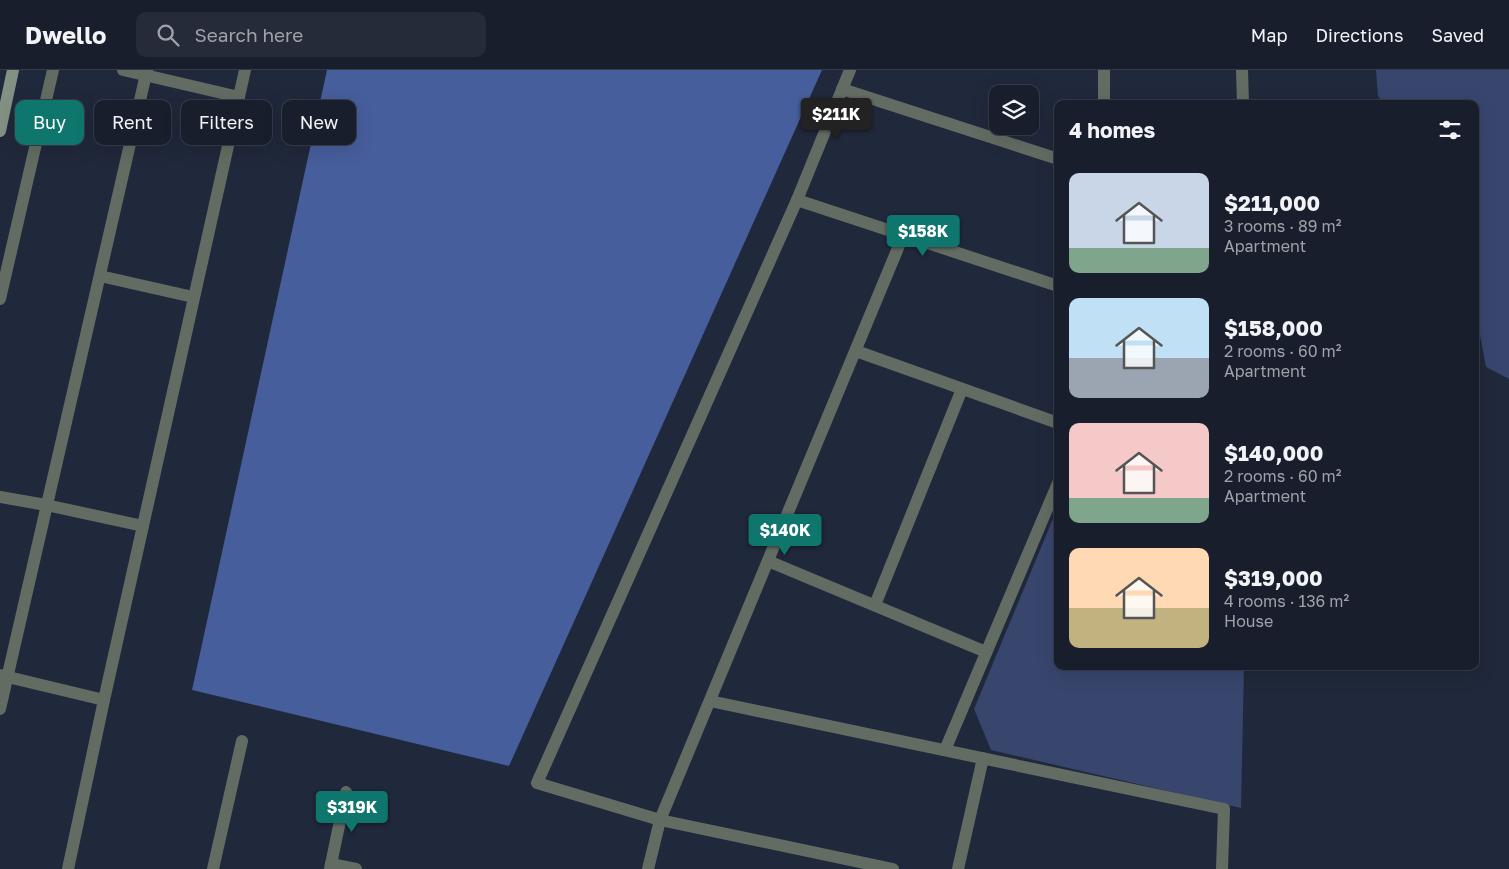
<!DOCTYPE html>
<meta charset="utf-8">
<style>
:root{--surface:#181e2c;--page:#252b38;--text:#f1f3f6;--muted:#9fa2a9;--line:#363c48;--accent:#0f766e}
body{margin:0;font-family:"Golos Text",sans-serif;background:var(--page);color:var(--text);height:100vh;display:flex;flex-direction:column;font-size:19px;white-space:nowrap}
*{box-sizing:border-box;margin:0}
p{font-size:16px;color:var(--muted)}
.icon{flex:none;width:28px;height:28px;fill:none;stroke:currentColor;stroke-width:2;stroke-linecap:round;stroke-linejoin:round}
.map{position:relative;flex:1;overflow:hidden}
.panel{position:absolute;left:1054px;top:30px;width:425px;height:570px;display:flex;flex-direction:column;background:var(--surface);border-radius:10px;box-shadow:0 5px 20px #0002,0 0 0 1px var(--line)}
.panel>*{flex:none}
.banner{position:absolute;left:15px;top:30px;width:475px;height:45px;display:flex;gap:10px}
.fabs{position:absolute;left:989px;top:15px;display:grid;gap:10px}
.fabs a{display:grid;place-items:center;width:50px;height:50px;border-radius:10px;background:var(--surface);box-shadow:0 5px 20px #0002,0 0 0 1px var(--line);font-size:25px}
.price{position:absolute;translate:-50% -42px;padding:0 11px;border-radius:5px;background:var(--accent);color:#fff;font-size:16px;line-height:32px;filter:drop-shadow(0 1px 2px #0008)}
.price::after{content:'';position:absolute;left:50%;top:30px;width:15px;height:11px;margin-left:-8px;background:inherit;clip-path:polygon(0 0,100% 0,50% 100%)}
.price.selected{background:#222;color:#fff}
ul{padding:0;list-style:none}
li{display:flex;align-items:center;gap:15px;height:125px;padding:0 15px}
li span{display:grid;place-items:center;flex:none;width:140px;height:100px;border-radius:10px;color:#555}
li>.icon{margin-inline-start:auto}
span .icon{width:60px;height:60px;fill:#fffc;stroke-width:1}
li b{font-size:21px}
h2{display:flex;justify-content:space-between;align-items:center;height:60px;padding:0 15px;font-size:21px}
.pill{padding:0 18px;border-radius:10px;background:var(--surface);box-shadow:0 5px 20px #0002,0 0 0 1px var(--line);font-size:18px;line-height:45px}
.pill.selected{background:var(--accent);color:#fff}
header{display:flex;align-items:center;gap:30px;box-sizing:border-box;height:70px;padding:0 25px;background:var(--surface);border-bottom:1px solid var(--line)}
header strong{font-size:24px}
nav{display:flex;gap:28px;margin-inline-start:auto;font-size:18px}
.search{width:350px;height:45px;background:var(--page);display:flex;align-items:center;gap:12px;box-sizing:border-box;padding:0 18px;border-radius:10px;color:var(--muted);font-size:19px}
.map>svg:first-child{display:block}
.green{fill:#38466e}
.forest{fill:#475e9c}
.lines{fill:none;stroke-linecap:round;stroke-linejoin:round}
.lane{stroke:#636c63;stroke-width:12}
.street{stroke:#636c63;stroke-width:12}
.secondary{stroke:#839184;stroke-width:12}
</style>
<header>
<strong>Dwello</strong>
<div class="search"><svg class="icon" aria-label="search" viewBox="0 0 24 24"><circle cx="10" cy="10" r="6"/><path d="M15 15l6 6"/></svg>Search here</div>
<nav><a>Map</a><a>Directions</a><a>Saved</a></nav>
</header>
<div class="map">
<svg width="1509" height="799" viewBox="0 0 1509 799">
<rect width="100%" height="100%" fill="#20283b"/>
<g class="green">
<path d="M1376,0H1509V309L1486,297L1476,243L1478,179L1475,174V34H1384L1378,26Z"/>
<path d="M1057,439L1058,596H1244L1241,738L991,680L974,639Z"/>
</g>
<path class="forest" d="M327,0H822L509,696L192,620Z"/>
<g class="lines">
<g class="lane">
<path d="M1242,0L1243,34"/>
<path d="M842,19L1058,89"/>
<path d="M797,130L537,713L660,750L893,799"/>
<path d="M100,206L193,227"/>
<path d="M856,281L1058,353"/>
<path d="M0,427L46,435L143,456"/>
<path d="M768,491L986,582"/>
<path d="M875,535L962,319"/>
<path d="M0,605L104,630"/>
<path d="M0,639L147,0"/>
<path d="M68,799L104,630L245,0"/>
<path d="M213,799L242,671"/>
<path d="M958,799L983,688"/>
</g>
<g class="street">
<path d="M123,0L239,27"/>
<path d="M850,0L797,130L1058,216"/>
<path d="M1104,0V34"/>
<path d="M0,229L53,0"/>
<path d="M710,631L1224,739L1222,799"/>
<path d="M945,680L1058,413"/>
<path d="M331,794L356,799"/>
<path d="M330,799L346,722"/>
<path d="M648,799L660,750L903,166"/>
</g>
<path class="secondary" d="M0,61L13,0"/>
</g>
</svg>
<div class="fabs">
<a><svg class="icon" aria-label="layers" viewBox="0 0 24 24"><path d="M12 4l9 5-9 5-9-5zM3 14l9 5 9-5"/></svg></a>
</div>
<b class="price selected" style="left:836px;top:70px">$211K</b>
<b class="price" style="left:923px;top:187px">$158K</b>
<b class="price" style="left:785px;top:486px">$140K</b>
<b class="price" style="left:352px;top:763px">$319K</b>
<div class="banner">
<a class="pill selected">Buy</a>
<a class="pill">Rent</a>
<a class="pill">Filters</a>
<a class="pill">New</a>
</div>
<section class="panel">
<h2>4 homes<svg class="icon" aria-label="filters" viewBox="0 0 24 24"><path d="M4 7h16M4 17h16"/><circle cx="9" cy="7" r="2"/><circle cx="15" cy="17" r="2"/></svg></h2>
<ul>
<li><span style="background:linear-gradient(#c9d6e8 75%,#7fa58c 0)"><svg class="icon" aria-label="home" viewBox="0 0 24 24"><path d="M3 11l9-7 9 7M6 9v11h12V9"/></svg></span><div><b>$211,000</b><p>3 rooms · 89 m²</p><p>Apartment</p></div></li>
<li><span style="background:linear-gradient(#bfe0f5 60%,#9aa5b1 0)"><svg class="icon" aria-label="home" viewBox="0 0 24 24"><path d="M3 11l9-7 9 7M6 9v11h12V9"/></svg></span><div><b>$158,000</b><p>2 rooms · 60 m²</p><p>Apartment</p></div></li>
<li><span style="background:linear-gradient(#f6c9c9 75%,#7fa58c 0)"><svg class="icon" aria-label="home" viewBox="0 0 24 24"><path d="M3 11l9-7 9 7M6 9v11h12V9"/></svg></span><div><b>$140,000</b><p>2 rooms · 60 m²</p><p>Apartment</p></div></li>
<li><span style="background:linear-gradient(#ffd9b3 60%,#c2b280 0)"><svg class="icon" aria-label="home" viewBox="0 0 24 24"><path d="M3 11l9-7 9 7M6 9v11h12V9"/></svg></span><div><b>$319,000</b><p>4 rooms · 136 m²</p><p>House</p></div></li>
</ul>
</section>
</div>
